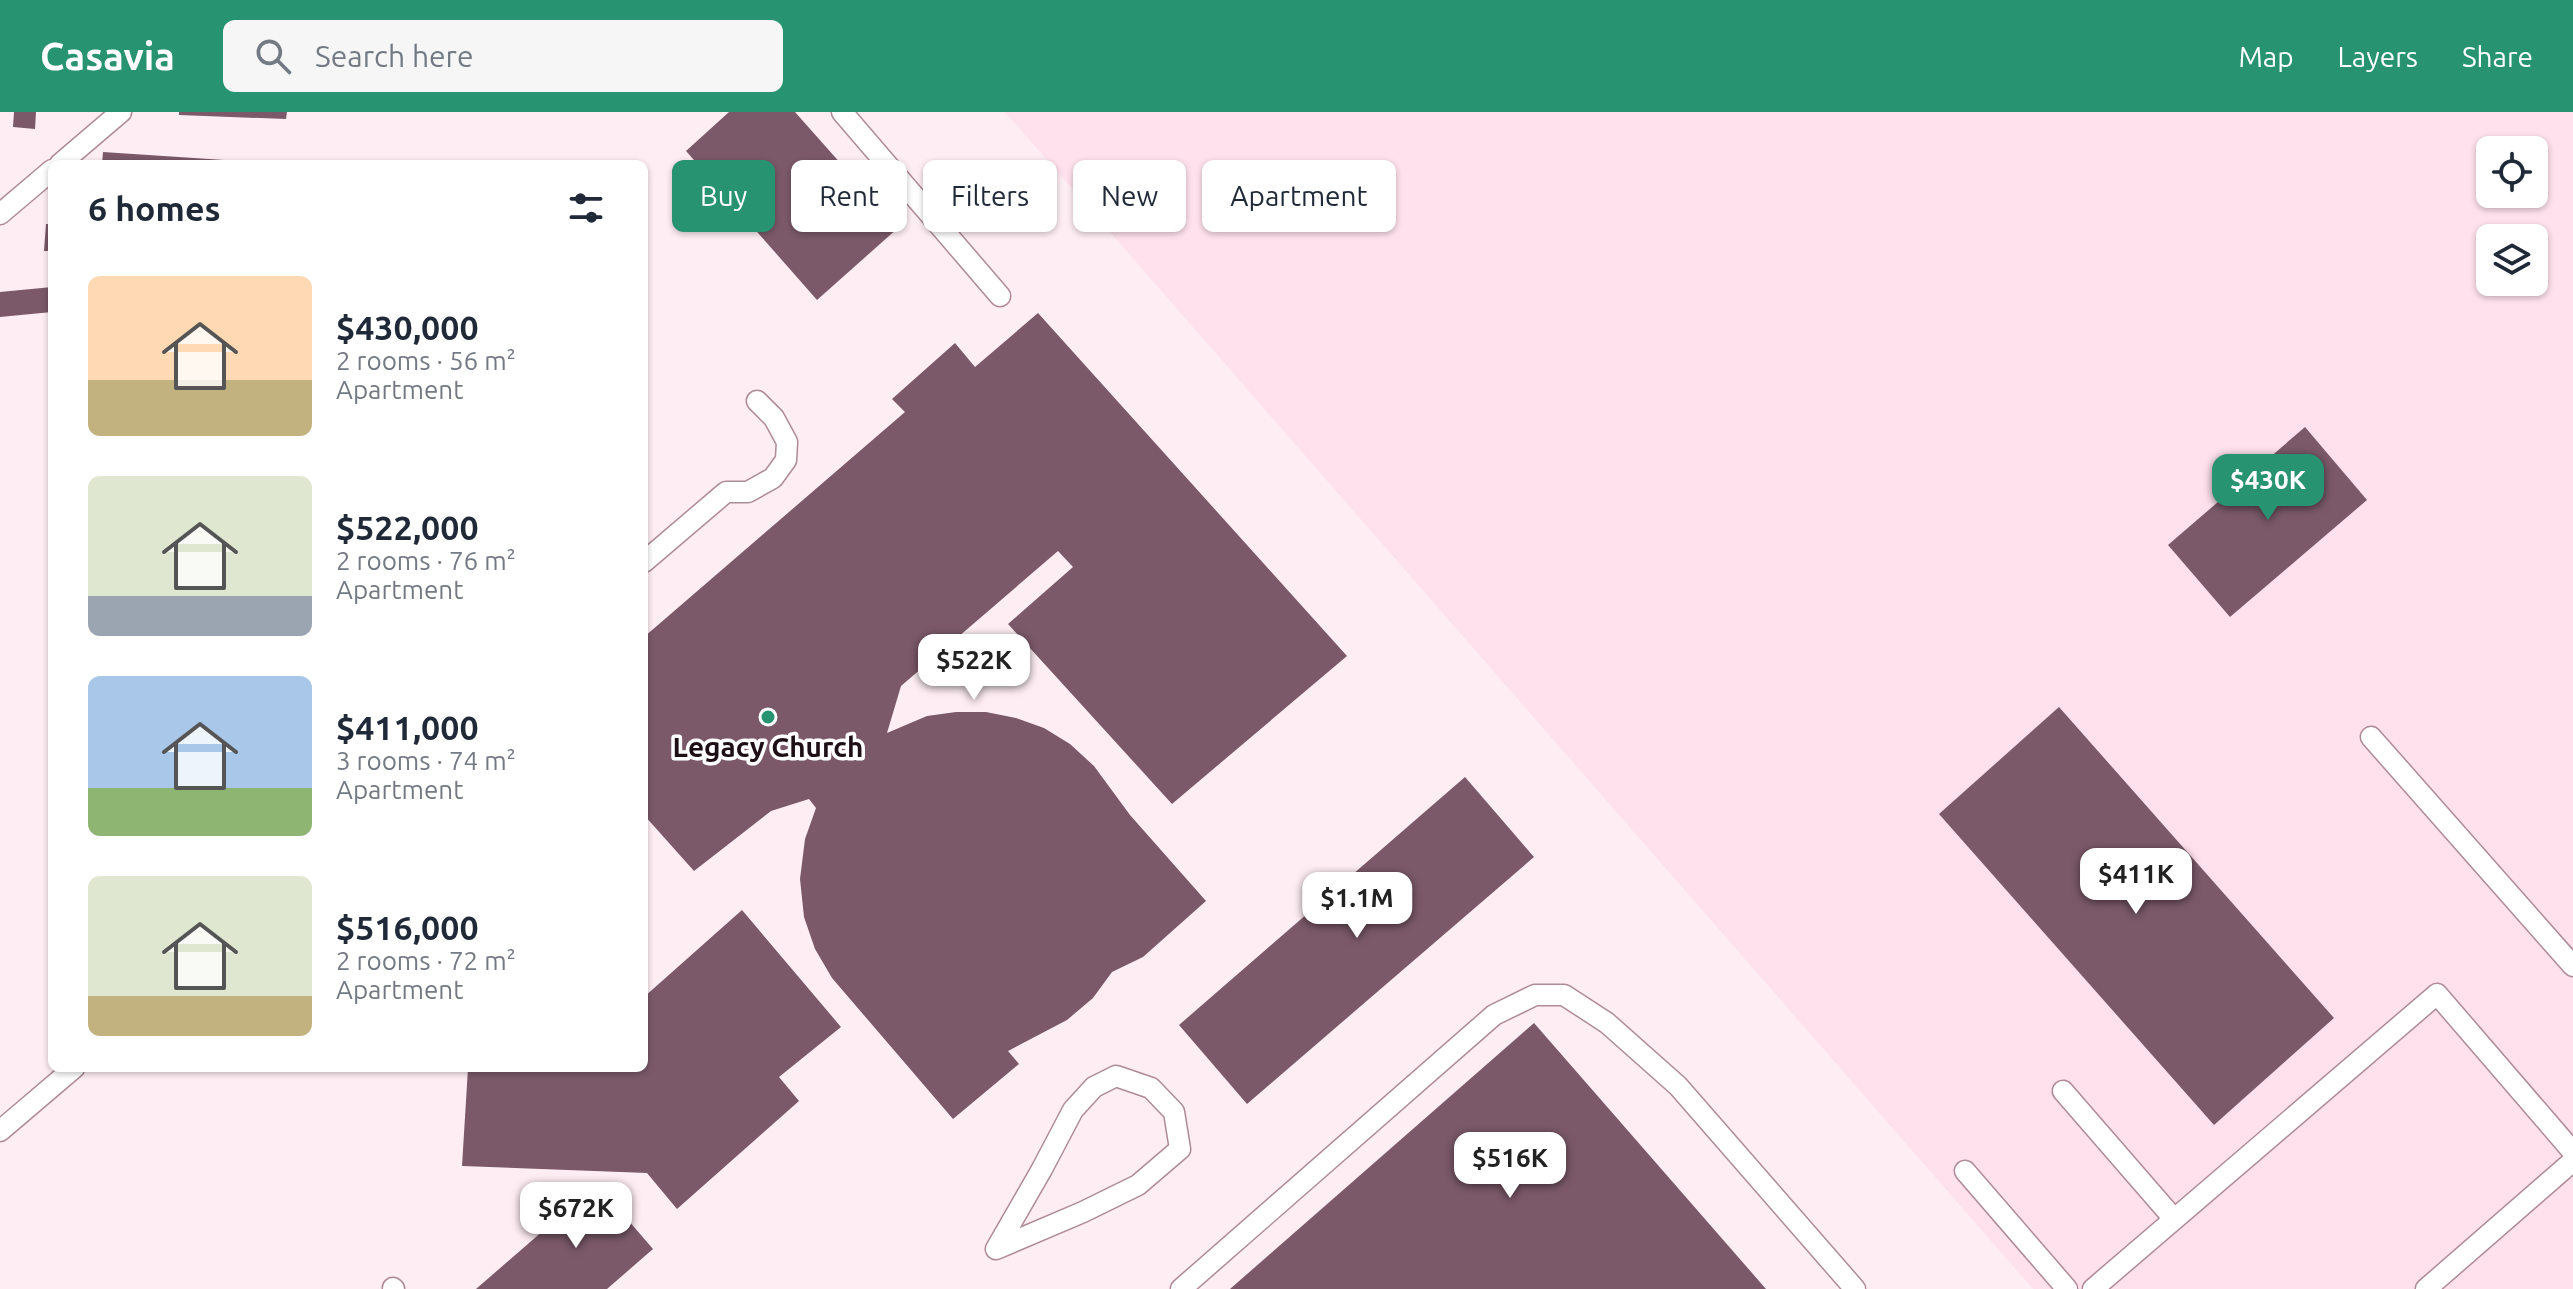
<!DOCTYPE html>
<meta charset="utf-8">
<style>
:root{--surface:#fff;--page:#f6f6f7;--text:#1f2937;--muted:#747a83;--accent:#289371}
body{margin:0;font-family:Ubuntu,sans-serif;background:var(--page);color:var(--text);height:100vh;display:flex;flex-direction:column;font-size:30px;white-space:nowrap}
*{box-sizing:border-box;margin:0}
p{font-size:26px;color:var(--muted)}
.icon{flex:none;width:44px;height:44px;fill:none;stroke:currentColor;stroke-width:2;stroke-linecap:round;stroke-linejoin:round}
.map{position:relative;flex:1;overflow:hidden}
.details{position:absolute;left:48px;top:48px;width:600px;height:912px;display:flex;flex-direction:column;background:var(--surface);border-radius:12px;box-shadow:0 2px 6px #0004}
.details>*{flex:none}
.guide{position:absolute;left:672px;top:48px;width:760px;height:72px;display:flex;gap:16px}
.tools{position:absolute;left:2476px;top:24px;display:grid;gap:16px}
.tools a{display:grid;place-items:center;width:72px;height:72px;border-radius:12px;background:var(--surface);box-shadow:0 2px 6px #0004;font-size:40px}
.price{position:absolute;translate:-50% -68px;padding:0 18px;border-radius:16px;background:#fff;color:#222;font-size:26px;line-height:52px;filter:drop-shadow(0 2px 4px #0008)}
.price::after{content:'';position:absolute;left:50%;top:48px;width:24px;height:18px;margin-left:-12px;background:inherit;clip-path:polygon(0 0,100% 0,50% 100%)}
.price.on{background:var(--accent);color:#fff}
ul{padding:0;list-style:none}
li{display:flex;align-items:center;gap:24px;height:200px;padding:0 40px}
li span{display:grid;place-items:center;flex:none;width:224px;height:160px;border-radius:12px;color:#555}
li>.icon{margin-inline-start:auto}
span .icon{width:96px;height:96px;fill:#fffc;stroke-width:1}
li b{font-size:34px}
h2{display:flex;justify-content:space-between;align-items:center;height:96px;padding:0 40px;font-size:34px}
.chip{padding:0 28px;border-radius:12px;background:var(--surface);box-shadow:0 2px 6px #0004;font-size:28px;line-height:72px}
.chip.on{background:var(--accent);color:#fff}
header{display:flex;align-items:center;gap:48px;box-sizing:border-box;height:112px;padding:0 40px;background:var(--accent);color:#fff}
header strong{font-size:38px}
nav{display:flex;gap:44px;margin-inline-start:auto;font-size:28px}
.search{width:560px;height:72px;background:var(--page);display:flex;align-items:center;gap:20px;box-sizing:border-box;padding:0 28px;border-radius:12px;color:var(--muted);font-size:30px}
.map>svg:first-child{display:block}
.built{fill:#fee1ec;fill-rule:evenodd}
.building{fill:#7b5968}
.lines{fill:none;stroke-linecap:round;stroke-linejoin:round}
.service-casing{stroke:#af8a99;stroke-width:23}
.service{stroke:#fff;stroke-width:20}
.poi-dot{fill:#289371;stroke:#fff;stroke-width:3}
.labels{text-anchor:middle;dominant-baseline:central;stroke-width:7;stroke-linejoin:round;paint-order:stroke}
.poi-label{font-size:28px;font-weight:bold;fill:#1c0f15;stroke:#fff}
</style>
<header>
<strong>Casavia</strong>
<div class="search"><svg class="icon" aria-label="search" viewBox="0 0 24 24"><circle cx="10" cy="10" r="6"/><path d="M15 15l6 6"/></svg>Search here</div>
<nav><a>Map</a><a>Layers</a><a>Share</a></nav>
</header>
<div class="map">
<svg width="2573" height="1177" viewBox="0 0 2573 1177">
<rect width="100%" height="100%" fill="#feeef4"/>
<path class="built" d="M1005,0H2573V1177H2033ZM2490,38H2534V82H2490ZM2490,126H2534V170H2490Z"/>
<g class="building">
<path d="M14,0H36L35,17L13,15Z"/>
<path d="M179,0H287L286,7L179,3Z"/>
<path d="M729,0H795L898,116L817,188L686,39Z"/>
<path d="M103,40L224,48V52H102Z"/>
<path d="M46,112H52V139H44Z"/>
<path d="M52,175V200L0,205V180Z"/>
<path d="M1038,201L1347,544L1172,692L1008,512L1073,455L1058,439L901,574L887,621L927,604L956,600H986L1016,606L1044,616L1070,632L1094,654L1130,703L1206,789L1143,845L1112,860L1093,886L1067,908L1008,939L1019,952L953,1007L832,866L815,837L804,805L800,767L805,727L816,696L809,687L771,699L694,759L644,703V525L905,300L892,287L955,231L975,255Z"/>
<path d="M2305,315L2367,388L2230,505L2168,433Z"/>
<path d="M2059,595L2334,906L2214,1013L1939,702Z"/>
<path d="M1465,665L1534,745L1247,992L1179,913Z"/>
<path d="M742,798L841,915L779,965L799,989L677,1097L647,1061L462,1054L468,956H644V885Z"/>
<path d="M1534,911L1766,1177H1230Z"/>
<path d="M597,1072L653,1137L607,1177H476Z"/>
</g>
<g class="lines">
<defs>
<g id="service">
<path d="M842,0L1000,184"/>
<path d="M60,52L121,0"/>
<path d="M0,102L52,58"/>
<path d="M644,450L726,380H748L773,366L786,348L787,330L774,306L757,289"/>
<path d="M2371,625L2573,854"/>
<path d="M1116,964L1151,976L1174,1000L1180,1037L1138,1073L1083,1100L996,1137L1042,1057L1073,998L1094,975Z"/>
<path d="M2063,979L2174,1107"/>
<path d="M0,1019L74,956"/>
<path d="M1965,1059L2067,1177"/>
<path d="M393,1176L394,1177"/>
<path d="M1181,1177L1494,903L1535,883H1564L1607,911L1678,974L1855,1177"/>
<path d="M2093,1177L2437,882L2573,1040"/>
<path d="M2426,1177L2573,1049"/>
</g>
</defs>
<use href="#service" class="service-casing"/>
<use href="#service" class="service"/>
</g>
<circle class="poi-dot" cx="768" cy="605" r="8"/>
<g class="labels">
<g class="poi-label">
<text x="768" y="634">Legacy Church</text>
</g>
</g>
</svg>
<div class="tools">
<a><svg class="icon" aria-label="locate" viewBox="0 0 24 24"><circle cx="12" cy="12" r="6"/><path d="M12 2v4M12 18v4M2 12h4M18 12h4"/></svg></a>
<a><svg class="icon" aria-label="layers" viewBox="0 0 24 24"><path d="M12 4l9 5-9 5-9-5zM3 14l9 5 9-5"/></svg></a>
</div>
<b class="price on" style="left:2268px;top:410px">$430K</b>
<b class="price" style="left:974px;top:590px">$522K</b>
<b class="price" style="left:2136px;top:804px">$411K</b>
<b class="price" style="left:1357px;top:828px">$1.1M</b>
<b class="price" style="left:1510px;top:1088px">$516K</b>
<b class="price" style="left:576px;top:1138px">$672K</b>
<div class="guide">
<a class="chip on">Buy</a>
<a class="chip">Rent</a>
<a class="chip">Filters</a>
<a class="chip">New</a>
<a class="chip">Apartment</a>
</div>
<section class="details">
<h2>6 homes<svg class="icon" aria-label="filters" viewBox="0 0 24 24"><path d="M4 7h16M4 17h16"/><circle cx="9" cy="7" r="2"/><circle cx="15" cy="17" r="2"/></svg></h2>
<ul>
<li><span style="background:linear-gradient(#ffd9b3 65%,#c2b280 0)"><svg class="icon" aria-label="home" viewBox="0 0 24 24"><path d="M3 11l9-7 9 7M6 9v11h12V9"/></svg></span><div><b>$430,000</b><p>2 rooms · 56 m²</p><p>Apartment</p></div></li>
<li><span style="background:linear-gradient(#dfe7d0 75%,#9aa5b1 0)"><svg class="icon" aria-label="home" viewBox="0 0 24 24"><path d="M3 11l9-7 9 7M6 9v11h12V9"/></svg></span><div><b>$522,000</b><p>2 rooms · 76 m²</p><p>Apartment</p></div></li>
<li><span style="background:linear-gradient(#a9c7e8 70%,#8fb573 0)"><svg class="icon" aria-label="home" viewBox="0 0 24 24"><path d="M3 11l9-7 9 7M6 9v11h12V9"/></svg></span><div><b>$411,000</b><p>3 rooms · 74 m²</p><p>Apartment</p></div></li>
<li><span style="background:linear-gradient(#dfe7d0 75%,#c2b280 0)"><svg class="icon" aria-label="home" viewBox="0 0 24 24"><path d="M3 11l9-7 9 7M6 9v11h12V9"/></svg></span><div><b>$516,000</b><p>2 rooms · 72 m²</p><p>Apartment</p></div></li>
</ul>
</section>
</div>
